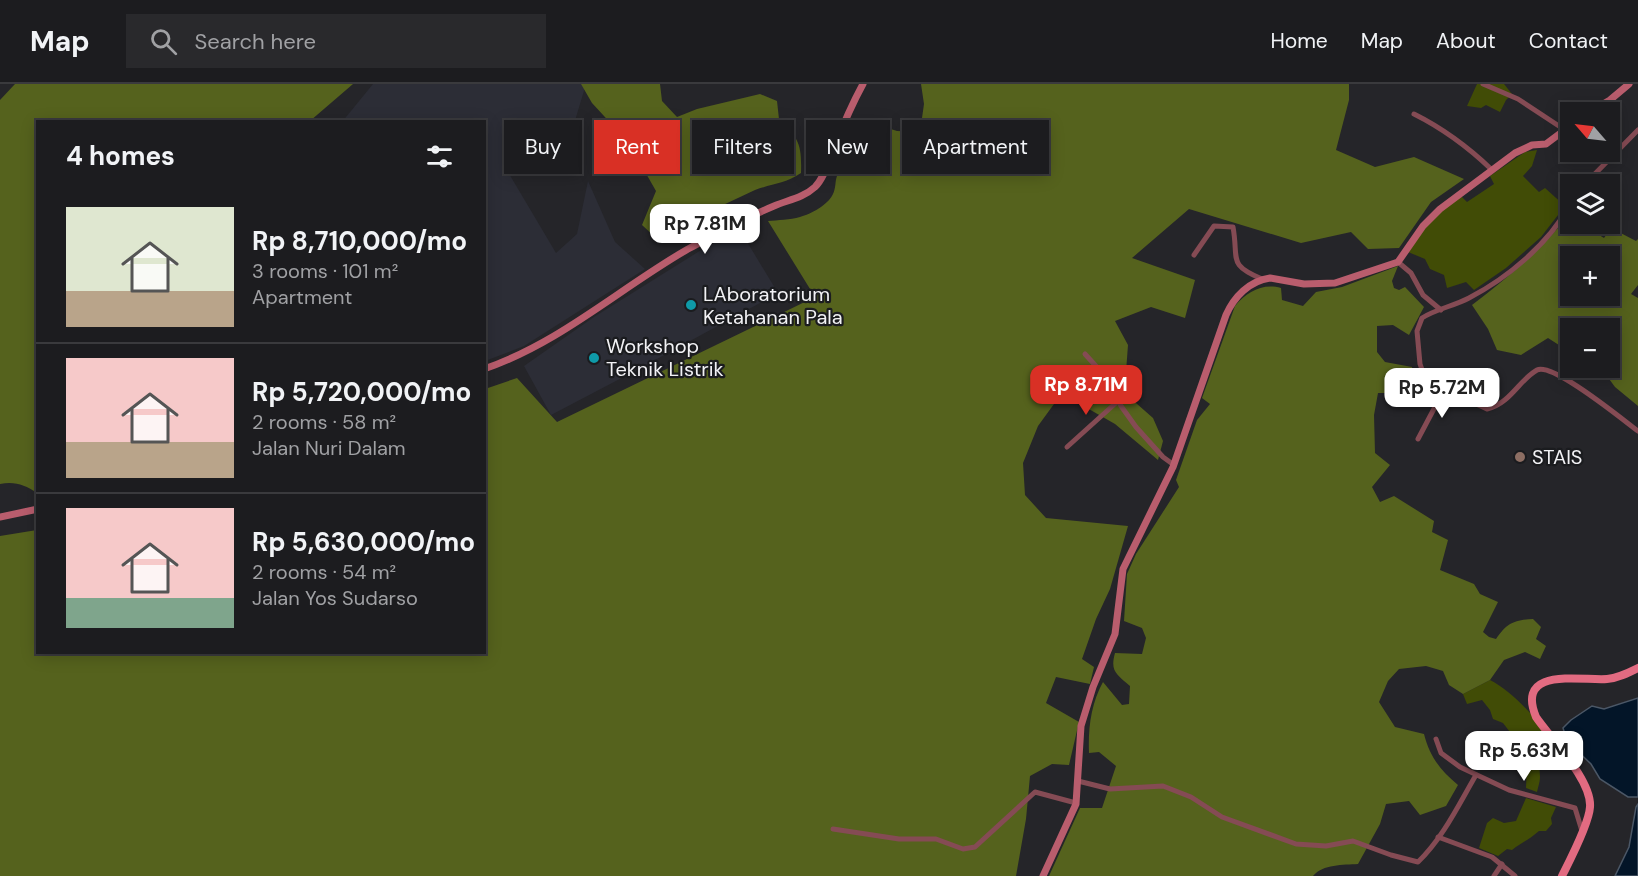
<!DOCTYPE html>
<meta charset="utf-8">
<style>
:root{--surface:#1c1c1f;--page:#29292c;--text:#f1f3f6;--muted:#a0a1a4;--line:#3a3a3d;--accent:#d93025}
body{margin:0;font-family:"DM Sans",sans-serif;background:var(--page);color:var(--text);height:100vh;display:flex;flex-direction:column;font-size:22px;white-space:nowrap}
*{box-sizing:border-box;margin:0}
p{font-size:20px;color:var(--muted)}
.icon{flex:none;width:33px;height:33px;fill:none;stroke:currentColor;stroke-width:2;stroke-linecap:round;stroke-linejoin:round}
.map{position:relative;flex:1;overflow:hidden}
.panel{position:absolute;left:36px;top:36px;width:450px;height:534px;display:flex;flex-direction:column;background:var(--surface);border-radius:0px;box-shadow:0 3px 15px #0003,0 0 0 2px var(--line)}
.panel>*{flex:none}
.top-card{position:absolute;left:504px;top:36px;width:570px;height:54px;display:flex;gap:12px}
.needle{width:39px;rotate:298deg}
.controls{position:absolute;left:1560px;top:18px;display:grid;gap:12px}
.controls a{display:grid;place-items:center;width:60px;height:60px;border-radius:0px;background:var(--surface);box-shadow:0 3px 15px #0003,0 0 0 2px var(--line);font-size:30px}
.price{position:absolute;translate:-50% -51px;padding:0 14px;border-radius:12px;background:#fff;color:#222;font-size:20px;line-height:39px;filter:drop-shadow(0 2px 3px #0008)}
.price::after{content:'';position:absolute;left:50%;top:36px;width:18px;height:14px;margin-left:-9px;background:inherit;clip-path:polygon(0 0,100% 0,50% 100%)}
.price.current{background:var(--accent);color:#fff}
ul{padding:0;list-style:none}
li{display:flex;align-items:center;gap:18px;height:150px;padding:0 30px}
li+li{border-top:2px solid var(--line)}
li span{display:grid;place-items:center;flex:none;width:168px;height:120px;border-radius:0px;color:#555}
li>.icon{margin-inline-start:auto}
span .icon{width:72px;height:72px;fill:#fffc;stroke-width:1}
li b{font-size:26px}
h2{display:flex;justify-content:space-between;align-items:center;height:72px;padding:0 30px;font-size:26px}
.pill{padding:0 21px;border-radius:0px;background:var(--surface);box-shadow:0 3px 15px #0003,0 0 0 2px var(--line);font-size:21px;line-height:54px}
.pill.current{background:var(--accent);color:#fff}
header{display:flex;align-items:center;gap:36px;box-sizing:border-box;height:84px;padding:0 30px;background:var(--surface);border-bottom:2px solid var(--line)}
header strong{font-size:28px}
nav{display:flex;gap:33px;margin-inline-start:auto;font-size:21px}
.search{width:420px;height:54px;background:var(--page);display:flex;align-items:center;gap:15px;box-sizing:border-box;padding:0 21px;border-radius:0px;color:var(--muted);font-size:22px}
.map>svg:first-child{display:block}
.built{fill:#2c2d36}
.green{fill:#414c06}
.forest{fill:#55621d;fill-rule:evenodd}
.water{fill:#031528;stroke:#4b5766;stroke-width:1.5}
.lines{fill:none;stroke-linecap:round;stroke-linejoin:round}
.minor{stroke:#854b54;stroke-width:5}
.secondary{stroke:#b95d6d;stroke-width:7}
.primary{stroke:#e26b81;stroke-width:8}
.culture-dot{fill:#0f9aa8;stroke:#1b1c1f;stroke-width:2}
.education-dot{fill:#8d6e63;stroke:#1b1c1f;stroke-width:2}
.labels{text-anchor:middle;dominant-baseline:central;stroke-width:4.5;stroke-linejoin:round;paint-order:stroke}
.poi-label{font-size:20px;fill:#f2f2f5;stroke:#1b1c1f;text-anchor:start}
</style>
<header>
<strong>Map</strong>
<div class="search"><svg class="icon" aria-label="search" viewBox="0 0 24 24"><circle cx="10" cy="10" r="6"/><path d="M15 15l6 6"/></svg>Search here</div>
<nav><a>Home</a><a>Map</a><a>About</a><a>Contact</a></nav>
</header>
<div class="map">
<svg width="1638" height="792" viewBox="0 0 1638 792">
<rect width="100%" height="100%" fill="#252529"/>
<g class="built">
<path d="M373,0H586L571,50L582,85L508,88L556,169L577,150L588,97L615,158L645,185L524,262L485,277L484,38H342Z"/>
<path d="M738,143L778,209L633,288L551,331L524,282L594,233Z"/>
</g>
<g class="green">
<path d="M1477,0H1504L1512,10L1506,16L1500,28L1486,21L1481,24L1467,22Z"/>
<path d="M1537,66L1532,82L1523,92L1539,108L1545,104L1565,122L1541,153L1506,184L1474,206L1466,198L1447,204L1444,191L1430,185L1425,175L1408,168L1411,163L1433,134L1461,112L1467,118L1494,100L1490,92L1525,68Z"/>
<path d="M1490,596C1522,613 1554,655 1570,686H1564L1549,666L1548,660L1544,658C1534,668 1540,680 1540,693C1540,698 1538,703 1537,708L1526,704L1527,678L1523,665L1503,639L1493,635L1490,626L1482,616L1467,620L1463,610Z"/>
<path d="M1526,714L1556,723L1551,734L1552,740L1546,747H1539C1530,755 1521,759 1512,766L1507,765L1498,772L1479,764L1487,739L1493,734L1504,739L1516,737Z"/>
</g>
<g class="forest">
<path d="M15,0H353L310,37L38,38L37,409C25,401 15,397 0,400V16Z"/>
<path d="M581,0H660L662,17L677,33L697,25L760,10L777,17L779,35C799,54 802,61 801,89C784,100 774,99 755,106L655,153L642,141L656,107L628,58L592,19Z"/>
<path d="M921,0H1349V16L1336,66L1375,83L1414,73L1464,95L1431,118L1399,164L1368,165L1351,148L1301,159L1189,125L1132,174L1195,196L1185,234L1151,223L1115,237L1128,261L1126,288L1128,312L1153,334L1163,357L1158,376L1115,340L1080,320H1054L1038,342L1023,379L1025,411L1046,434L1128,442L1110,505L1096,535L1082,575L1094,583L1090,600L1056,593L1046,619L1079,638L1069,681L1052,680L1030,692L1026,735L1016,792H0V452L37,446L38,568H484L485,305L517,294L557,338L815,213L768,137C778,136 790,136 800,133C811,130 828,121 833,110C836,104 835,97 837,92C845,72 858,51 875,40L897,47L920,48L924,20Z"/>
<path d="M1568,132L1570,135V140H1575L1585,150L1591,146L1604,154L1611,144L1636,157L1638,155V201L1631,210L1638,214V322L1615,303L1601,284H1610V244H1570V254L1562,263L1548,254L1521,271L1497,266L1488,245L1472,221C1507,194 1540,167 1568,132ZM1570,172H1610V212H1570Z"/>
<path d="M1398,182L1392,197L1394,204L1399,206L1405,203L1424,223L1409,251L1393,241L1377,242V268L1385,278L1412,283L1414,300L1400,309H1378L1374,331L1375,369L1390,381L1372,403L1380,418L1394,412L1434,437L1432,448L1448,456L1440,486L1474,500L1480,510L1498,518L1483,548L1489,553L1496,555C1507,539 1514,536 1533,535L1541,543L1536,555L1546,562L1540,575L1525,568L1504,576L1490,596L1463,610L1449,601L1443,587L1426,582L1399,585L1388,597L1379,618L1395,643L1424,650C1430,673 1440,686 1458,701L1446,722L1420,731L1409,717L1386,720L1380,740L1358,780C1343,781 1323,780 1313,792H1049L1080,724H1102L1116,682L1099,668L1089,669C1088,644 1091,620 1103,598L1122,621L1129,620L1130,602C1116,590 1110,587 1115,569L1142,570L1146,554L1142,544L1124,537L1127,490L1136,470L1179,403L1176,396L1197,336L1210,320L1202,314L1235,222C1247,208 1262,199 1281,204L1282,216L1303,222L1316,208L1342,203Z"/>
</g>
<g class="water">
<path d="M1638,614V713H1628L1600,695L1591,680L1567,657L1563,644L1571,636L1592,622L1604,625Z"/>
<path d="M1638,720V792H1615L1629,763L1636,723Z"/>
</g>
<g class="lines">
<g class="minor">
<path d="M1483,0L1518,15L1565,46"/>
<path d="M1414,30C1444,45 1467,62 1491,85"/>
<path d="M1585,100L1638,46"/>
<path d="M1570,121C1548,160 1509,193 1469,214C1454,222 1436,225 1422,234L1417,247L1420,280L1424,291L1459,312L1487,325C1511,319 1519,296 1537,286C1553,278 1623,336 1638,347"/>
<path d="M1194,171L1214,142L1233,143C1239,176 1227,180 1262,195"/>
<path d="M1398,178L1411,189L1423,211L1441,226"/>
<path d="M1085,270L1104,291L1121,322L1136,343L1163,373L1174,381"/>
<path d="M1418,355L1445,304"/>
<path d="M1067,363L1118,317"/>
<path d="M1436,655L1441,669L1460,683L1509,706L1575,724L1582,747"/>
<path d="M1078,697L1110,705L1163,702L1191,713L1222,733L1296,760L1326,762L1353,757L1391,771L1418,778C1443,754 1459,720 1476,691"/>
<path d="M833,745L899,755H936L963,765L975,763L1035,708L1076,719"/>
<path d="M1438,753L1492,773L1515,792"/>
<path d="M1494,792L1502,780"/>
</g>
<g class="secondary">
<path d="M1590,28L1610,16L1629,0"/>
<path d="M484,285C560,259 620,204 688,165C716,150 745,134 774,122C788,116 803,114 815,103C825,93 829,75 835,62C843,41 852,20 863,0"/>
<path d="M0,433L38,425"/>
<path d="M1043,792L1076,720L1081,642L1093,603L1115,550L1123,485L1173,383L1226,231C1234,213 1249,197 1270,194L1304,200L1335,199L1398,178L1423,142L1440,125L1515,69L1532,61L1546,60L1570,42"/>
</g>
<path class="primary" d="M1562,792C1570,776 1589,740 1590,723C1592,696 1551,655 1536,633C1515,582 1581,597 1607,595C1618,594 1628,589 1638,584"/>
</g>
<g class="culture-dot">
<circle cx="691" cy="221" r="6"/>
<circle cx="594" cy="274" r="6"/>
</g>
<circle class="education-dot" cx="1520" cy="373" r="6"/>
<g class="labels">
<g class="poi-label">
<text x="703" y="210">LAboratorium<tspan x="703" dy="23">Ketahanan Pala</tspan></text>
<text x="606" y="262">Workshop<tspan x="606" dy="23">Teknik Listrik</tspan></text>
<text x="1532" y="373">STAIS</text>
</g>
</g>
</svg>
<div class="controls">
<a><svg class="needle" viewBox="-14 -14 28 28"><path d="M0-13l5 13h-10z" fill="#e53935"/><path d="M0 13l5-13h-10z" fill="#a0a1a4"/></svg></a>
<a><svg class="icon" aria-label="layers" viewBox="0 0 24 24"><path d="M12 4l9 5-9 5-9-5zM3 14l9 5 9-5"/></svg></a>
<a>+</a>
<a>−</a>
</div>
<b class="price" style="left:705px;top:171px">Rp 7.81M</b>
<b class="price current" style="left:1086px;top:332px">Rp 8.71M</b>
<b class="price" style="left:1442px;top:335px">Rp 5.72M</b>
<b class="price" style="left:1524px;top:698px">Rp 5.63M</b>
<div class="top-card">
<a class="pill">Buy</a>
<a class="pill current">Rent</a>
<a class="pill">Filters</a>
<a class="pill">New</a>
<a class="pill">Apartment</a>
</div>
<section class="panel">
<h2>4 homes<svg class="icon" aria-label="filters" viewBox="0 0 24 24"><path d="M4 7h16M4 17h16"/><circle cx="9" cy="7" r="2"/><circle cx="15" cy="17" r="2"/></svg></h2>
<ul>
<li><span style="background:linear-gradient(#dfe7d0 70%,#b9a48a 0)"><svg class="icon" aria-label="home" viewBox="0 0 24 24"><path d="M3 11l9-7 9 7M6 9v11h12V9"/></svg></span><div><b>Rp 8,710,000/mo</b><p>3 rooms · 101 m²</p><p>Apartment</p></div></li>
<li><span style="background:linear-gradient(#f6c9c9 70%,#b9a48a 0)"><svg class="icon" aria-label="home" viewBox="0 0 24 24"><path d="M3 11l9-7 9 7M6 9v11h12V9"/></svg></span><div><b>Rp 5,720,000/mo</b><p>2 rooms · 58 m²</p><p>Jalan Nuri Dalam</p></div></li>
<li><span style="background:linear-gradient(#f6c9c9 75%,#7fa58c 0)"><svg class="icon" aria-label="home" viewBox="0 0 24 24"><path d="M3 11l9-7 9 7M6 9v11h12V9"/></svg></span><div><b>Rp 5,630,000/mo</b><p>2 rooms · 54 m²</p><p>Jalan Yos Sudarso</p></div></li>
</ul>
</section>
</div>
